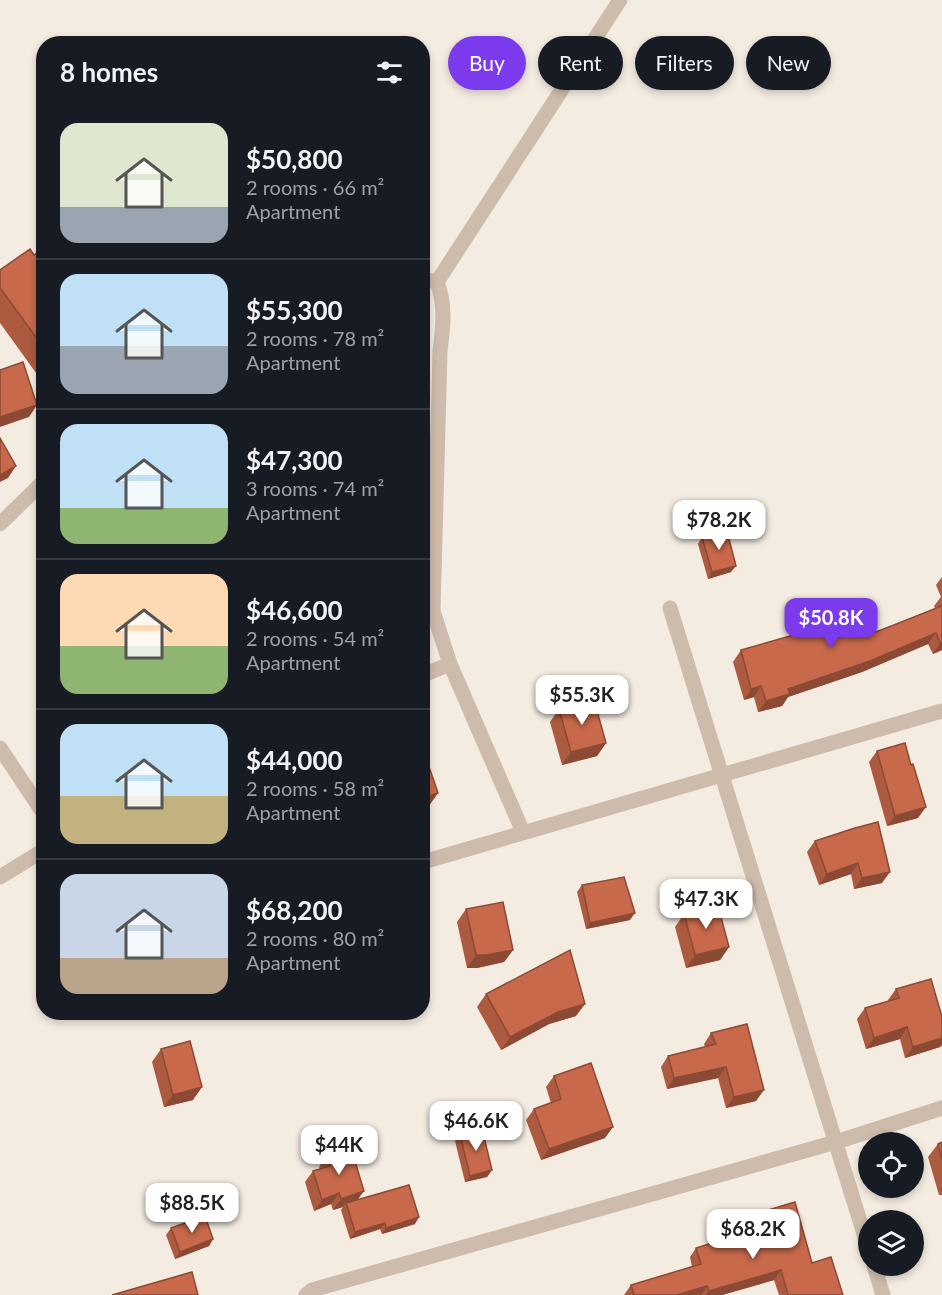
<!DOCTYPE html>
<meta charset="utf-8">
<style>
:root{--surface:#171b24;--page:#20242c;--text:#f1f3f6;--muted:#9ea1a6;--line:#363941;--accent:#7c3aed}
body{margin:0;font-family:Lato,sans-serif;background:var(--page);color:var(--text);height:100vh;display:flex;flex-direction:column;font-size:22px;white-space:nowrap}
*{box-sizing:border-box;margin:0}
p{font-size:20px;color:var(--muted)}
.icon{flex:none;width:33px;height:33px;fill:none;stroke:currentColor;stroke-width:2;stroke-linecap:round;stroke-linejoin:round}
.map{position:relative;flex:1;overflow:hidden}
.drawer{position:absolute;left:36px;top:36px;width:394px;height:984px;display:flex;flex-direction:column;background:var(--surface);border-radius:24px;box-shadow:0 3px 9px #0003}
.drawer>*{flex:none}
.guide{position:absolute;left:448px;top:36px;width:404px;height:54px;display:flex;gap:12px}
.controls{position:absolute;left:858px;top:1132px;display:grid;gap:12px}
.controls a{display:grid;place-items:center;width:66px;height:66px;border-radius:50%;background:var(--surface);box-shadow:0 3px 9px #0003;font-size:30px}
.price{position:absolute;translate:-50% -51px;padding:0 14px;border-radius:12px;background:#fff;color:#222;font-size:20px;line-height:39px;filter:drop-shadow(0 2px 3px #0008)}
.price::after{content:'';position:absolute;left:50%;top:36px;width:18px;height:14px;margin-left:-9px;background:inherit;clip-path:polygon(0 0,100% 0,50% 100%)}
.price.selected{background:var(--accent);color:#fff}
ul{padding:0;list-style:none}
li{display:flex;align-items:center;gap:18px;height:150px;padding:0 24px}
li+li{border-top:2px solid var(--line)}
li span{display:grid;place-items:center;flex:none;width:168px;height:120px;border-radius:18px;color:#555}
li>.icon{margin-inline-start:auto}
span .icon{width:72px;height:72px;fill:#fffc;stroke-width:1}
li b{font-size:26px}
h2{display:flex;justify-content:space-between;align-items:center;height:72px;padding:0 24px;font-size:26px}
.tag{padding:0 21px;border-radius:27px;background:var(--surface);box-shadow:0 3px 9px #0003;font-size:21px;line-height:54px}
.tag.selected{background:var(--accent);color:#fff}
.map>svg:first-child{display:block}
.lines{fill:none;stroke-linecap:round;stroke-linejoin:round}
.street{stroke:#cdbbac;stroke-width:15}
.wall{fill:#ac5a40}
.shaded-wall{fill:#8c4a34}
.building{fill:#c8694b;stroke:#8c4a34;stroke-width:1.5}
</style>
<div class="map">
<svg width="942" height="1295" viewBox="0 0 942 1295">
<rect width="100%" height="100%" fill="#f4ebe1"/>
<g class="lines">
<g class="street">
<path d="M423,279L437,282C446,306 443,327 440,351L433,611L450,664L523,832"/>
<path d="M437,282L620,0"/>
<path d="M0,524L44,481"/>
<path d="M670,608L868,1247"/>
<path d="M423,675L450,664"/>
<path d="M0,748L44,814"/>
<path d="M423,862L942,711"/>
<path d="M0,877L44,850"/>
<path d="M874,1266L883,1295"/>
<path d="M306,1295L312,1290L836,1142L942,1108"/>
</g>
</g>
<g class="wall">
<path d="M44,247V374L39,377L0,323V270L34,255Z"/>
<path d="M702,537L731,572L708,579L698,544Z"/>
<path d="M942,577V650L933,654L928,644L862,672L788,697L782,706L758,712L754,697L744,700L733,662L741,650L791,636L796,630L876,632L935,608L934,606L941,597L936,585Z"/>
<path d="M559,709L606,743L597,756L562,765L550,722Z"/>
<path d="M877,751L918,818L887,826L869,762Z"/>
<path d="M855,828L882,883L854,889L851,874L819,885L807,852L815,841Z"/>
<path d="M582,885L630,920L586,929L577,892Z"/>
<path d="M466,909L513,950L504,962L477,968H467L457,922Z"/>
<path d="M684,914L729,947L720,960L686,968L675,927Z"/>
<path d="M896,989L942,1017V1045L940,1047L905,1058L900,1039L866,1049L857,1019L865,1008L888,1001V1000Z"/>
<path d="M486,994L576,1016L549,1024L501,1050L477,1007Z"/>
<path d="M711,1033L756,1101L726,1108L718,1078L667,1089L661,1067L668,1056L705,1047L704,1044Z"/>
<path d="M161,1049L193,1100L164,1107L152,1062Z"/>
<path d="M554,1076L605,1138L541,1160L526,1120L534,1109L551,1103L546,1087Z"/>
<path d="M460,1134L492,1170L487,1177L465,1182L455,1141Z"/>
<path d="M942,1142V1195H939L928,1157L938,1144Z"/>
<path d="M327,1155L358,1199L415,1224L382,1234L380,1229L350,1239L341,1210L343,1207L333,1210L331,1204L314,1211L305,1182L313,1171L320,1169L319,1167Z"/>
<path d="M765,1211L843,1295H779L774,1280L722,1295H624L631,1285L692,1267L690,1257L696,1248L716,1242L715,1237L721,1228L760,1217Z"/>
<path d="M171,1228L213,1239L209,1246L175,1259L166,1235Z"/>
</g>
<g class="shaded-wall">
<path d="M37,405L29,417L0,427V417Z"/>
<path d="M16,466L8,478L0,482V475Z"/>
<path d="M736,566L731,572L708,579L712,572Z"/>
<path d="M936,633L928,644L862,672L788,697L782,706L758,712L766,701L788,689Z"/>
<path d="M942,642V650L933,654L940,643Z"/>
<path d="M761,686L754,697L744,700L751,689Z"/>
<path d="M606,743L597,756L562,765L571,752Z"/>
<path d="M438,793L429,806L423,808V798Z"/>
<path d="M926,807L918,818L887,826L895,816Z"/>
<path d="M858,863L851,874L819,885L827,874Z"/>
<path d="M890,872L882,883L854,889L862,878Z"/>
<path d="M635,913L630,920L586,929L590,923Z"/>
<path d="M729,947L720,960L686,968L695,955Z"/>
<path d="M513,950L504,962L477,968H467L476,955Z"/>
<path d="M585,1004L576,1016L549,1024L501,1050L510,1037L558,1012Z"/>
<path d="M388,1012H409L385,1017Z"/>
<path d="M907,1027L900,1039L866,1049L874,1038Z"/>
<path d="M942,1038V1045L940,1047L905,1058L913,1047Z"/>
<path d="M726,1067L718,1078L667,1089L674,1078Z"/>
<path d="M202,1087L193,1100L164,1107L173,1095Z"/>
<path d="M764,1090L756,1101L726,1108L734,1097Z"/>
<path d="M613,1127L605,1138L541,1160L549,1149Z"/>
<path d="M492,1170L487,1177L465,1182L470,1176Z"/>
<path d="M364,1191L356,1202L346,1203L343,1207L333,1210L341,1199Z"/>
<path d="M339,1193L331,1204L314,1211L322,1200Z"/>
<path d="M419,1217L415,1224L382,1234L386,1228Z"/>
<path d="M385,1223L380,1229L350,1239L355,1232Z"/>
<path d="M213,1239L209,1246L175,1259L180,1252Z"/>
<path d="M781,1270L774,1280L722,1295H706L709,1291Z"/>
<path d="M707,1286L701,1295H677Z"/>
</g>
<g class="building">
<path d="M44,247V348L0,288V270L30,249L34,255Z"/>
<path d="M23,362L37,405L0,417V370Z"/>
<path d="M0,438L16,466L0,475Z"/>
<path d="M727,531L736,566L712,572L702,537Z"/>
<path d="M868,606L876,632L942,606V642L940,643L936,633L870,661L788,689L790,694L766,701L761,686L751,689L741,650L797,634L796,630Z"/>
<path d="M594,700L606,743L571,752L559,709Z"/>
<path d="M905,743L911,765L913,764L926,807L895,816L877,751Z"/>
<path d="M423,749L438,793L423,798Z"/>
<path d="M878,822L890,872L862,878L858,863L827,874L815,841L855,828Z"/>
<path d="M624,877L635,913L590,923L582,885Z"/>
<path d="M503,902L513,950L486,955H476L466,909Z"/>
<path d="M718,906L729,947L695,955L684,914Z"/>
<path d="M570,950L585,1004L558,1012L510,1037L486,994Z"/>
<path d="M931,979L942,1017V1038L913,1047L907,1027L874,1038L865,1008L899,998L896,989Z"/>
<path d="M747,1024L764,1090L734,1097L726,1067L674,1078L668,1056L716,1044L711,1033Z"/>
<path d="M190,1041L202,1087L173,1095L161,1049Z"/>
<path d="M591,1063L613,1127L549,1149L534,1109L561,1099L554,1076Z"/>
<path d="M482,1129L492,1170L470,1176L460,1134Z"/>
<path d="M942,1142V1160L938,1144Z"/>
<path d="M351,1148L364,1191L341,1199L339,1193L322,1200L313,1171L330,1166L327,1155Z"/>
<path d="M409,1185L419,1217L386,1228L385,1223L355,1232L346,1203Z"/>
<path d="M795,1202L812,1263L831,1257L843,1295H788L781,1270L709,1291L707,1286L677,1295H634L631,1285L701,1264L696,1248L725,1239L721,1228L766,1215L765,1211Z"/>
<path d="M205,1216L213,1239L180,1252L171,1228Z"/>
<path d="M192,1272L198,1295H112Z"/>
</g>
</svg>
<div class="controls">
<a><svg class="icon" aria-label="locate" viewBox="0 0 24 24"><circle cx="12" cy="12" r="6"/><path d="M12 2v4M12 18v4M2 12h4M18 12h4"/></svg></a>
<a><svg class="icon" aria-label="layers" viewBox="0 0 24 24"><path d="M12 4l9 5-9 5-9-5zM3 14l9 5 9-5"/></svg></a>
</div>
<b class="price" style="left:719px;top:551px">$78.2K</b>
<b class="price selected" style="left:831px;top:649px">$50.8K</b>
<b class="price" style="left:582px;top:726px">$55.3K</b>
<b class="price" style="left:706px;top:930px">$47.3K</b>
<b class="price" style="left:476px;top:1152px">$46.6K</b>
<b class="price" style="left:339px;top:1176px">$44K</b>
<b class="price" style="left:192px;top:1234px">$88.5K</b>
<b class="price" style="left:753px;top:1260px">$68.2K</b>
<div class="guide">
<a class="tag selected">Buy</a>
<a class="tag">Rent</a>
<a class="tag">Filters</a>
<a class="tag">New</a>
</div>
<section class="drawer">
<h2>8 homes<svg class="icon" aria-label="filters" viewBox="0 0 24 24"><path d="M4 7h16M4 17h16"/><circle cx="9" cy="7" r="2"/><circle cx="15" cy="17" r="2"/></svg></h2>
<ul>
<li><span style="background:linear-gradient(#dfe7d0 70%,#9aa5b1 0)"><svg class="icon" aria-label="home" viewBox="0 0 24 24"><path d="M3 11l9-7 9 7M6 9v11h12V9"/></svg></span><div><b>$50,800</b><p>2 rooms · 66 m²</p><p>Apartment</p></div></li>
<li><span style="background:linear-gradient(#bfe0f5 60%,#9aa5b1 0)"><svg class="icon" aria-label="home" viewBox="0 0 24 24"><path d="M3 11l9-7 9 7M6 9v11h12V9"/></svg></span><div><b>$55,300</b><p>2 rooms · 78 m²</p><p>Apartment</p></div></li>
<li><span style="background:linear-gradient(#bfe0f5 70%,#8fb573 0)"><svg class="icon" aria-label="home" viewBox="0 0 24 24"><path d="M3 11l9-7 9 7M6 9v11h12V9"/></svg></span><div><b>$47,300</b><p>3 rooms · 74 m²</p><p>Apartment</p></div></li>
<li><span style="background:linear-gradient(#ffd9b3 60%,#8fb573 0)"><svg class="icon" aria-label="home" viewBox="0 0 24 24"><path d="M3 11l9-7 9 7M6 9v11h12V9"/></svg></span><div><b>$46,600</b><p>2 rooms · 54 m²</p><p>Apartment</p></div></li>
<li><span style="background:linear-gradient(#bfe0f5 60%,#c2b280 0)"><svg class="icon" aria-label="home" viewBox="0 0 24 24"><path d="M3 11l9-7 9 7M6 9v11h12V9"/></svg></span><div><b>$44,000</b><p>2 rooms · 58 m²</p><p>Apartment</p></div></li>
<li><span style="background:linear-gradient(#c9d6e8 70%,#b9a48a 0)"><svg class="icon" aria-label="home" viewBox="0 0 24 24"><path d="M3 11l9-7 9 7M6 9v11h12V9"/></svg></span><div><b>$68,200</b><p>2 rooms · 80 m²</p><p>Apartment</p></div></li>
</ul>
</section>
</div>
